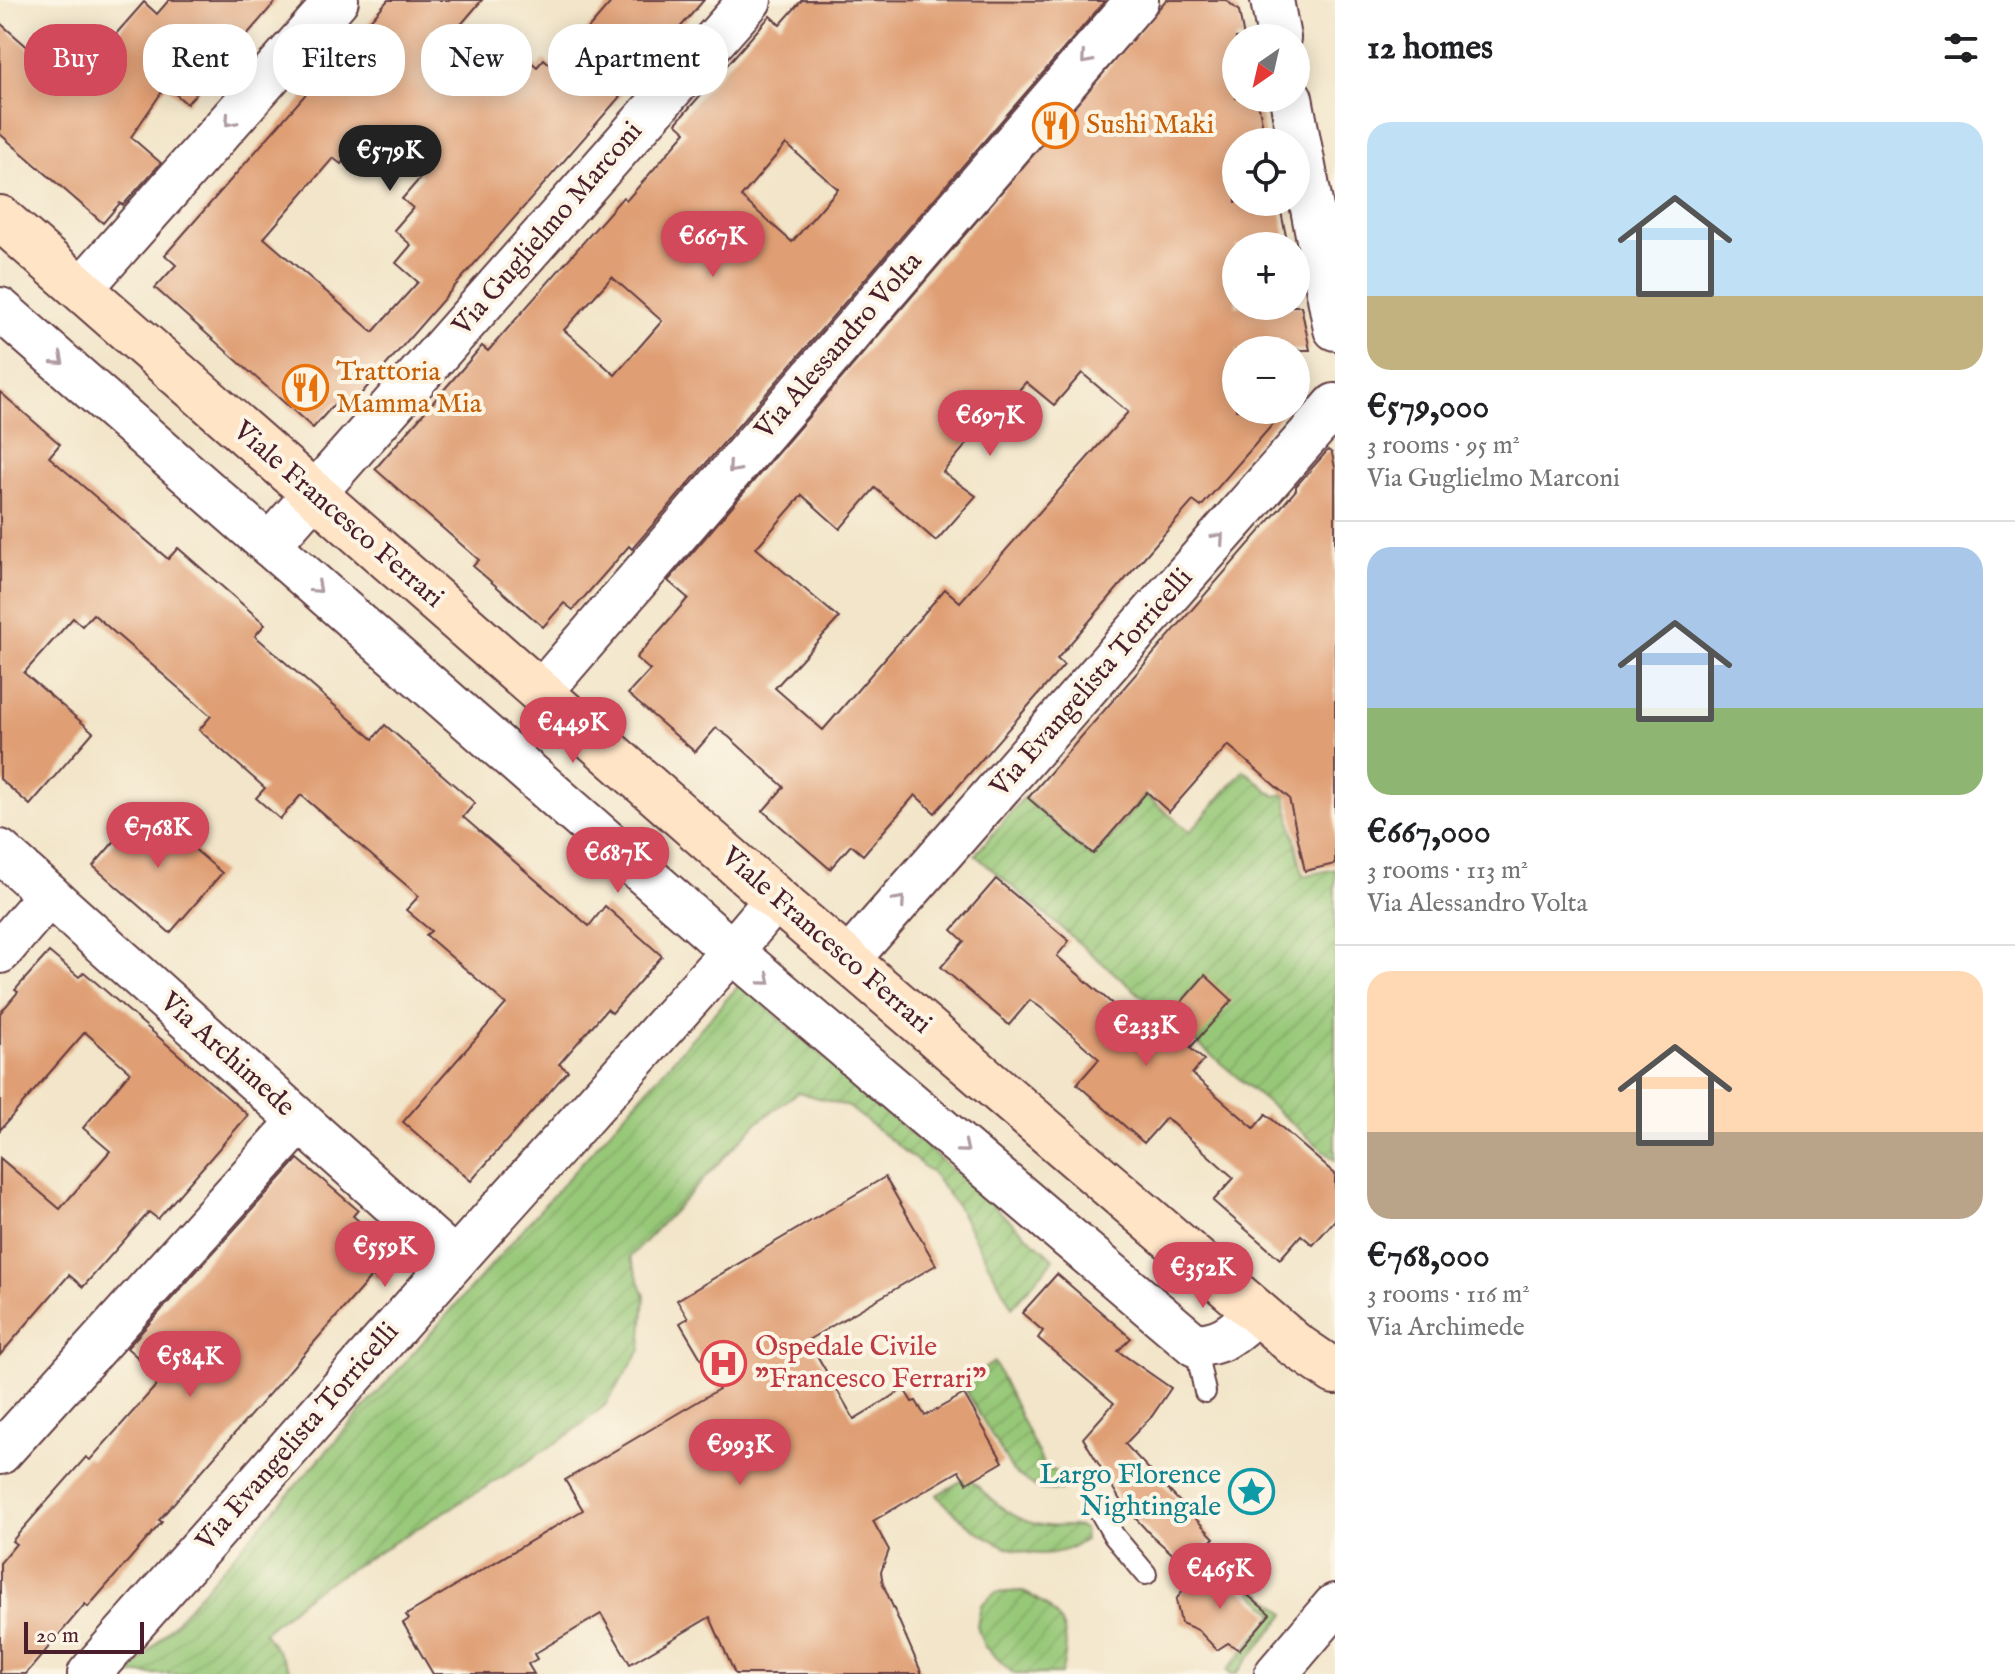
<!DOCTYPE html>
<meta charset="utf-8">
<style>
:root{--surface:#fff;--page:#f6f6f6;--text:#202124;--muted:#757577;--line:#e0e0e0;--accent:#d1495b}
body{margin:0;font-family:"IM FELL English",serif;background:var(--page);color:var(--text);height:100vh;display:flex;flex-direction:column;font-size:30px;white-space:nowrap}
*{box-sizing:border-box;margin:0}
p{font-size:26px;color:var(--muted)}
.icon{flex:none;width:44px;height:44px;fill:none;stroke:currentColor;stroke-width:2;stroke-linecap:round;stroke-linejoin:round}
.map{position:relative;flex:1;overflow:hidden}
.side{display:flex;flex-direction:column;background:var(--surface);width:680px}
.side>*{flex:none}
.top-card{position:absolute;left:24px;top:24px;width:760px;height:72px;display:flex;gap:16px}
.needle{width:52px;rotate:214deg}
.controls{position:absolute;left:1222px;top:24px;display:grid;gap:16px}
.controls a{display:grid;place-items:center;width:88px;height:88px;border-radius:50%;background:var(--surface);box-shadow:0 4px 20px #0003;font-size:40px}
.scale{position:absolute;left:24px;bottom:20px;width:120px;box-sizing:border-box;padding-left:8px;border:4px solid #4a1f2b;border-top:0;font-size:22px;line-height:28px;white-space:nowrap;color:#4a1f2b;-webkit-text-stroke:6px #fcf5e5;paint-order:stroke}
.price{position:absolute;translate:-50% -68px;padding:0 18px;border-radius:28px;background:var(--accent);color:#fff;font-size:26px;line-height:52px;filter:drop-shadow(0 2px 4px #0008)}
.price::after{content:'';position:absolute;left:50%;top:48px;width:24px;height:18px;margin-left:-12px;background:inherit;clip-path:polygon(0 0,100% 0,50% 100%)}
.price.on{background:#222;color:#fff}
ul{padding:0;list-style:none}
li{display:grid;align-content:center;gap:16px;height:424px;padding:0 32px}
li+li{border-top:2px solid var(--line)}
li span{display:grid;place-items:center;height:248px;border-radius:24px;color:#555}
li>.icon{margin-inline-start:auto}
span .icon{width:144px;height:144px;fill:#fffc;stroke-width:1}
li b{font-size:34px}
h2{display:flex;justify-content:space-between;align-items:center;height:96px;padding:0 32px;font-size:34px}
.pill{padding:0 28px;border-radius:32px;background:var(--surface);box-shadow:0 4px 20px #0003;font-size:28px;line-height:72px}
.pill.on{background:var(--accent);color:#fff}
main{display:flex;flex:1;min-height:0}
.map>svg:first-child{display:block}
.garden{fill:url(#garden-furrows);stroke:#707452;stroke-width:2}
.building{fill:#df9e73;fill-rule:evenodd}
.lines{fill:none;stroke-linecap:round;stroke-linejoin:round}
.lane-casing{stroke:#633d43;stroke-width:24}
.street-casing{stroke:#633d43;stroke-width:46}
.secondary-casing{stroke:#633d43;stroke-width:48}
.lane{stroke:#fff;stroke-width:20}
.street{stroke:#fff;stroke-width:42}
.secondary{stroke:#ffe4c6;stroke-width:44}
.oneway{stroke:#ae9aa0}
.labels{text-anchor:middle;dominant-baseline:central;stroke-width:8;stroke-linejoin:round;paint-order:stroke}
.food-label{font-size:28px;fill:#c56008;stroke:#fcf5e5;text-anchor:start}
.street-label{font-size:28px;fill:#4a1f2b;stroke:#fcf5e5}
.health-label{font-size:28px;fill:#be3a42;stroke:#fcf5e5;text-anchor:start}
.culture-label{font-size:28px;fill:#0d838f;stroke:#fcf5e5;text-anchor:end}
</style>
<main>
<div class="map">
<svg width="1335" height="1674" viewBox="0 0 1335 1674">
<defs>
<pattern id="garden-furrows" width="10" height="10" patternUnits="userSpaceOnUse" patternTransform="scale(2)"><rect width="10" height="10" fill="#97c878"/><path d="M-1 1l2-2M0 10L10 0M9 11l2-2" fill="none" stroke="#84ab68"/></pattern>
</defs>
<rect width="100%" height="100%" fill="#fcf5e5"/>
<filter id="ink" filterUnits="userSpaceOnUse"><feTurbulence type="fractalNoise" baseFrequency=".0125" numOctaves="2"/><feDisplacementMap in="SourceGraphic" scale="16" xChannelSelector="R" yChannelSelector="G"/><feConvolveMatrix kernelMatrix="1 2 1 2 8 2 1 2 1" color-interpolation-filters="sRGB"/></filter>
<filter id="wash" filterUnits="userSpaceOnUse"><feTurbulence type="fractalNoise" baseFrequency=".006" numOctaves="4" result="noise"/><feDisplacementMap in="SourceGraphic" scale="32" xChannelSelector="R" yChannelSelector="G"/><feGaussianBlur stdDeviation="1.8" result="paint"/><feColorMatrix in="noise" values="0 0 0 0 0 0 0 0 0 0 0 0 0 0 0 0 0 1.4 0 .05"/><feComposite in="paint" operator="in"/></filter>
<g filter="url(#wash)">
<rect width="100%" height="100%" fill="#f2e5c9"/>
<g class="garden">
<path d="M1244,770L1275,796L1285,794L1303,876L1335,869V1160L975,855L1024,797L1093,858L1145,795L1190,832Z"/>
<path d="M740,984L1054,1259L1012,1307L958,1208L932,1173L849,1107L798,1092L757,1123L630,1257L645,1296L641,1350L605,1405L571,1433L522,1465L312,1592L264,1632L293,1674H129Z"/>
<path d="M994,1362L1044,1466L1056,1472L1063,1483L1061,1491L1039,1489L1013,1472L962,1384Z"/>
<path d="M968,1477C989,1498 1015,1524 1047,1526C1060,1528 1071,1523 1084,1529L1085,1540C1033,1576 973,1535 937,1495Z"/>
<path d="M1256,1587L1286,1614L1236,1674H1230L1227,1670L1275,1614L1252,1592Z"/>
<path d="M1021,1591C1061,1609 1074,1631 1061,1674H1014L984,1646L977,1626L981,1605L995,1593Z"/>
</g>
<g id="blocks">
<g class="building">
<path d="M169,0H277L187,104L166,86L131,137L161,163L123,205L120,203L103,223L0,134V23L71,85L144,2L157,14Z"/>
<path d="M388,0H482L441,48L493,93L500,85L505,90L530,61L537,67L544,59L554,68L613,0H704L347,410L337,401L313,428L155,288L176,265L165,255ZM370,131L422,176L402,199L413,208L394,230L411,245L396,263L418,282L373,332L264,238L333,158L341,164Z"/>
<path d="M802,0L1105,1L632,549L629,546L573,610L564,603L543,627L473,566L479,560L375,469L482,346L488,351L623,197L627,200L686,132L676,123L770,16L780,25ZM786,144L838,189L792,242L741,197ZM612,277L662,321L615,375L564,330Z"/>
<path d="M1166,0H1226L1239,11L1244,38H1236V98H1257L1266,142H1236V202H1279L1288,246H1236V306H1301L1310,350H1236V410H1285L1201,507L1193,501L1140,562L1057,659L1064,665L935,813L915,795L863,855L851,845L830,869L763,811L784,787L729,737L716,728L695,752L628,694L650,670L636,658L688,598L668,581ZM1082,373L1128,412L960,602L945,589L823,730L775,688L839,618L756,548L802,495L840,529L875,488L936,541L976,496L943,472L1009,394L1013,397L1026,382L1054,405Z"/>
<path d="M0,392L60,444L49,457L168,559L178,548L265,624L255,636L373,739L385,725L475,803L463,817L589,926L605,906L662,956L612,1013L607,1009L559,1064L568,1071L471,1181L403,1122L506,1004L426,935L431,931L406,910L419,896L301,795L280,819L256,798L265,788L199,730L211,716L93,614L82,626L73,618L24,673L93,732L30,805L0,779Z"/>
<path d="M1328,450L1332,453L1335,468V864L1305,871L1289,798L1228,745L1169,812L1147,792L1093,854L1028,798L1296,490V486Z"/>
<path d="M145,806L222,873L170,933L93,866Z"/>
<path d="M996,879L1069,941L1057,956L1138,1026L1150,1012L1163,1023L1205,975L1232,1000L1190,1048L1204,1060L1192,1074L1254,1128L1266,1114L1335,1174V1220L1313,1245L1301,1235L1280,1259L1213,1201L1234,1178L1166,1118L1144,1143L1077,1084L1099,1059L1044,1010L1030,1000L1009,1025L941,967L964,941L952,930Z"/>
<path d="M49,952L79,977L84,972L248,1115L158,1219L149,1212L83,1287L69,1275L0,1355V1158L60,1209L110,1151L83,1128L130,1072L85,1032L0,1130V1013L18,992L15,990Z"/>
<path d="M298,1159L358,1210L353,1216L400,1256L378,1281L372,1276L159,1520L162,1522L88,1607L85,1604L26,1674H0V1563L16,1544L12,1541L86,1457L90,1460L162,1379L127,1348Z"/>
<path d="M885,1177L936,1265L808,1340L854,1419L904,1389L912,1402L916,1401L925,1416L964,1394L1003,1462L967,1483L959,1471L873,1521L889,1550L881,1572L883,1584L922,1674H735L710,1617L630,1664L601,1614L534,1654L537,1659L528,1664L534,1674H433L403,1623L409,1619L406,1615L583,1510L565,1480L719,1389L680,1323L688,1318L677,1300Z"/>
<path d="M1057,1274L1131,1338L1118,1351L1171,1388L1152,1416L1125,1444L1214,1538L1185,1565L1151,1535L1123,1505L1083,1438L1114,1403L1038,1338L1043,1331L1022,1313Z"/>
<path d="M1195,1572L1231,1581L1270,1614L1239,1650L1228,1643L1217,1650L1198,1630L1181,1623L1176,1600Z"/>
</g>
</g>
</g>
<g filter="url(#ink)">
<use href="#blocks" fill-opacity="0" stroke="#633d43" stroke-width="2"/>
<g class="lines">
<defs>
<g id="lane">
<path d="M1195,1345L1205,1392"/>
<path d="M1098,1508L1114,1536L1146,1574"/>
</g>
<g id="street">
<path d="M1272,0L1279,38"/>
<path d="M1291,98L1335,329"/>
<path d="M81,289L337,0"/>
<path d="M0,309L732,951L1195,1345C1225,1344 1235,1331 1257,1312"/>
<path d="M269,545L750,0"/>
<path d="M541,692L1137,0"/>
<path d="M0,851L455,1260"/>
<path d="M0,952L49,895"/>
<path d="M848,960L1335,405"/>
<path d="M0,1453L300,1121"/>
<path d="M89,1674L455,1260L732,951L776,899"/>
<path d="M1276,1674L1335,1605"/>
</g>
<path id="secondary" d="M0,218L776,899L1257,1312L1294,1344L1335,1372"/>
</defs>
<use href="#lane" class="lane-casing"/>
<use href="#street" class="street-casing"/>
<use href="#secondary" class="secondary-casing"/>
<use href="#lane" class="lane"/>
<use href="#street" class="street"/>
<use href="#secondary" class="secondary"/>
</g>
<defs><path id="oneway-chevron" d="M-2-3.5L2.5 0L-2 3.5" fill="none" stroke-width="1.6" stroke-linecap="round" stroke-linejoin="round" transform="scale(2)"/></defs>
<g class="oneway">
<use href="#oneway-chevron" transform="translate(1086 59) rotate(131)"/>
<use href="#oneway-chevron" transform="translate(230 121) rotate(132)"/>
<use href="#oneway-chevron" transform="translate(59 360) rotate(41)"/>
<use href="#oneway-chevron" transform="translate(733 468) rotate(131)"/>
<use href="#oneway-chevron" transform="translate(1219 538) rotate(-49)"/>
<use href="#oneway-chevron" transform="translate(317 588) rotate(42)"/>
<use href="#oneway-chevron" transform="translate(900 901) rotate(-49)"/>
<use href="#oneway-chevron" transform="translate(766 980) rotate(40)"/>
<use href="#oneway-chevron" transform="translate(964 1148) rotate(40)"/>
</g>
</g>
<defs>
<symbol id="restaurant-ring" viewBox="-11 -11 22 22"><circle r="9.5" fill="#fcf5e5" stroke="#e8710a" stroke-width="1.5"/><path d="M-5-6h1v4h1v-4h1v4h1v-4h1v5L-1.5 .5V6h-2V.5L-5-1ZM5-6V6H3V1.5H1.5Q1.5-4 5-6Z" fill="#e8710a"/></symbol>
<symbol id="hospital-ring" viewBox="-11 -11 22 22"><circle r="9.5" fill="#fcf5e5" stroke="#e0444e" stroke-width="1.5"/><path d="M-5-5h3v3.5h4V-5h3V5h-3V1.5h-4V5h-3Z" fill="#e0444e"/></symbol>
<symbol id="sight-ring" viewBox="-11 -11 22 22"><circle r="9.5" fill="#fcf5e5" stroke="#0f9aa8" stroke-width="1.5"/><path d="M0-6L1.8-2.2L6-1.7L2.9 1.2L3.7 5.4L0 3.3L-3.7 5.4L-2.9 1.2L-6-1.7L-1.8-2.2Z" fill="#0f9aa8"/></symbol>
</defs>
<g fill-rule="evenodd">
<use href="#restaurant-ring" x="1030" y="100" width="51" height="51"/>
<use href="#restaurant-ring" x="280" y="362" width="51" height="51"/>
<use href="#hospital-ring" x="698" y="1338" width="51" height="51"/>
<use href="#sight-ring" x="1226" y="1466" width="51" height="51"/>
</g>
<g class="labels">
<g class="food-label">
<text x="1086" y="125">Sushi Maki</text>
<text x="336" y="372">Trattoria<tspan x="336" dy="32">Mamma Mia</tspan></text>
</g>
<g class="street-label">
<text transform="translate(548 229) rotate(-49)">Via Guglielmo Marconi</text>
<text transform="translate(839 346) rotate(-49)">Via Alessandro Volta</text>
<text transform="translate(338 515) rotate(41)">Viale Francesco Ferrari</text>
<text transform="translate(1092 683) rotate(-49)">Via Evangelista Torricelli</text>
<text transform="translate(826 941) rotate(41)">Viale Francesco Ferrari</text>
<text transform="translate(227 1055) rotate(42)">Via Archimede</text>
<text transform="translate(298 1437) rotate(-49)">Via Evangelista Torricelli</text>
</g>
<g class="health-label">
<text x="755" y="1347">Ospedale Civile<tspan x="755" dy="32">"Francesco Ferrari"</tspan></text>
</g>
<g class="culture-label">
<text x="1221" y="1475">Largo Florence<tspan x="1221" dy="32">Nightingale</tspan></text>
</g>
</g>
</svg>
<div class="controls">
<a><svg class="needle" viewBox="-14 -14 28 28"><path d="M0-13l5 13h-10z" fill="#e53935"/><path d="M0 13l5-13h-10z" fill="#757577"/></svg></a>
<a><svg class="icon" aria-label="locate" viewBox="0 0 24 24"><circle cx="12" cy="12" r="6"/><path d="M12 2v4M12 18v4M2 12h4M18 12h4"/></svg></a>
<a>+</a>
<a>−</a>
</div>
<div class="scale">20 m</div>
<b class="price on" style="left:390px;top:193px">€579K</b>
<b class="price" style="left:713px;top:279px">€667K</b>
<b class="price" style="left:990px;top:458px">€697K</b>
<b class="price" style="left:573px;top:765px">€449K</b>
<b class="price" style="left:158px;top:870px">€768K</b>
<b class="price" style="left:618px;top:895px">€687K</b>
<b class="price" style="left:1146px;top:1068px">€233K</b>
<b class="price" style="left:385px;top:1289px">€559K</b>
<b class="price" style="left:1203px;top:1310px">€352K</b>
<b class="price" style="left:190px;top:1399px">€584K</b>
<b class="price" style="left:740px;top:1487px">€993K</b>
<b class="price" style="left:1220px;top:1611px">€465K</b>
<div class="top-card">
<a class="pill on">Buy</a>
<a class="pill">Rent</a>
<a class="pill">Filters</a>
<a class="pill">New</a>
<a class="pill">Apartment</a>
</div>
</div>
<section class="side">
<h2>12 homes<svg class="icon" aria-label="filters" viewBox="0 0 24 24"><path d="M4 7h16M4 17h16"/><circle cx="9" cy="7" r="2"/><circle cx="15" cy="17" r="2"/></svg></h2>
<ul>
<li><span style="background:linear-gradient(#bfe0f5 70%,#c2b280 0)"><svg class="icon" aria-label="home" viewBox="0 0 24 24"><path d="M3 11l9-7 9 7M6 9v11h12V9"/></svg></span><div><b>€579,000</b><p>3 rooms · 95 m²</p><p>Via Guglielmo Marconi</p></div></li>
<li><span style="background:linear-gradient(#a9c7e8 65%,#8fb573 0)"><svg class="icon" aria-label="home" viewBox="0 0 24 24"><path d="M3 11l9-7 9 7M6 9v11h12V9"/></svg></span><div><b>€667,000</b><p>3 rooms · 113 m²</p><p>Via Alessandro Volta</p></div></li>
<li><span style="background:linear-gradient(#ffd9b3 65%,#b9a48a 0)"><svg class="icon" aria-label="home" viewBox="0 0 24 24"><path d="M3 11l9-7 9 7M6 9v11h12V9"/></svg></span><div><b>€768,000</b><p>3 rooms · 116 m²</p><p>Via Archimede</p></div></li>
</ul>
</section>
</main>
